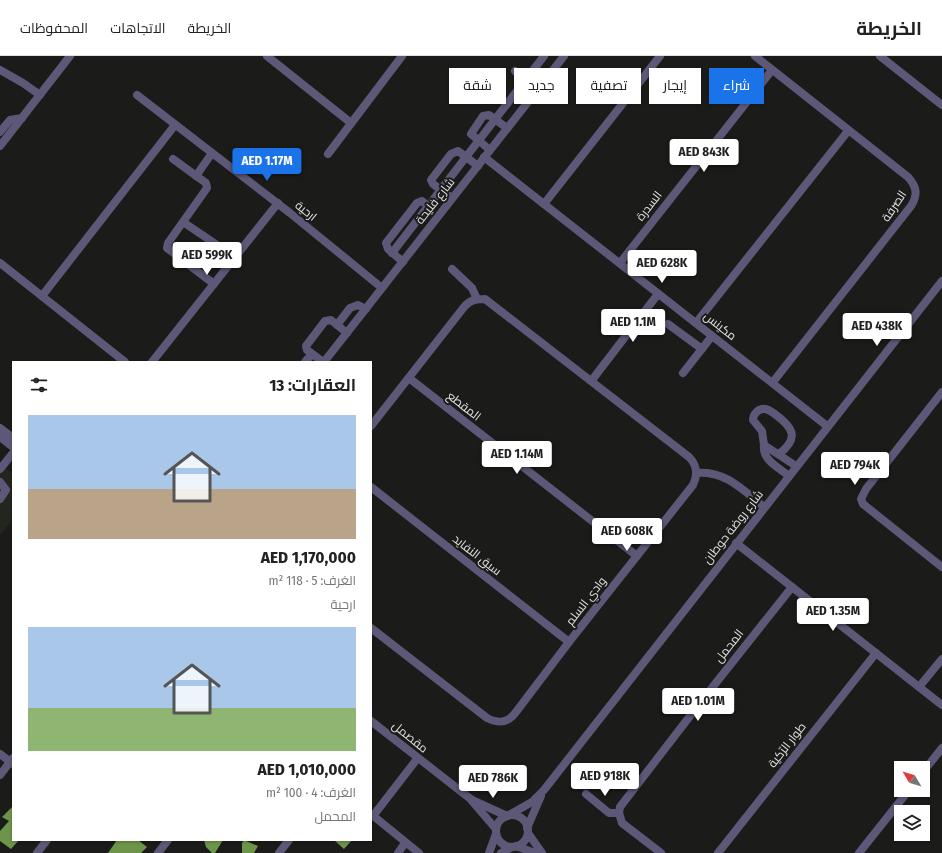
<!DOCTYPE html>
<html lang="ar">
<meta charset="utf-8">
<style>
:root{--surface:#fff;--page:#f2f2f2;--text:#222;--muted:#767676;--line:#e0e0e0;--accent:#1a73e8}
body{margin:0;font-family:"Fira Sans Condensed",Cairo,sans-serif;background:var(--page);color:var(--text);direction:rtl;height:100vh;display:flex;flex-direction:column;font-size:15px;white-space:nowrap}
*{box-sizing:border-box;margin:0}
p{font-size:13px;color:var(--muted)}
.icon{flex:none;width:22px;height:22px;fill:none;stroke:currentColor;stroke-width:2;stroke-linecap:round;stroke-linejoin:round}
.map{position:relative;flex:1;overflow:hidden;direction:ltr}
.sheet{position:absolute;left:12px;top:305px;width:360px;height:480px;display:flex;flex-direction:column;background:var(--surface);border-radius:0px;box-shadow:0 1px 3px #0004;direction:rtl}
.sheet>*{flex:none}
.top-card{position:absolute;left:384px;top:12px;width:380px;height:36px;direction:rtl;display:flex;gap:8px}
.needle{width:26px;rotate:308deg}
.controls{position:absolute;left:894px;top:705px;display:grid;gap:8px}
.controls a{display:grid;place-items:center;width:36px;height:36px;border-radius:0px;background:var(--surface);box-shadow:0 1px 3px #0004;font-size:20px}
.price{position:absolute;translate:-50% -34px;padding:0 9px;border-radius:4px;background:#fff;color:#222;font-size:13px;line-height:26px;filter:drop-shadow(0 1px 2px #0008)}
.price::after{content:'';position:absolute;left:50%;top:24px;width:12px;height:9px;margin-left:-6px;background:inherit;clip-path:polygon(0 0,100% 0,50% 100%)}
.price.on{background:var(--accent);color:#fff}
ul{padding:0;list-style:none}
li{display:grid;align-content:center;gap:8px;height:212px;padding:0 16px}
li span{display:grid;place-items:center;height:124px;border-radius:0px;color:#555}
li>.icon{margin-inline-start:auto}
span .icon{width:72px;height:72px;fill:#fffc;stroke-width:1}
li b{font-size:17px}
h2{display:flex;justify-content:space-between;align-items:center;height:48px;padding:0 16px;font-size:17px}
.tag{padding:0 14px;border-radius:0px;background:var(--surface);box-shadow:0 1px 3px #0004;font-size:14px;line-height:36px}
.tag.on{background:var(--accent);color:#fff}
header{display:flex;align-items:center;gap:24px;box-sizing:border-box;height:56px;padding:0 20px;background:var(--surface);border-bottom:1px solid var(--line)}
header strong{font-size:19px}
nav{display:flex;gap:22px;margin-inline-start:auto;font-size:14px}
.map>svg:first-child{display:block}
.built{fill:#22261f}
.building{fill:#6d9549}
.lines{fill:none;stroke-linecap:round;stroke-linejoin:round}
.minor{stroke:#5e5878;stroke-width:8}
.labels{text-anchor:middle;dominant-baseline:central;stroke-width:4;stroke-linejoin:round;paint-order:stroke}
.street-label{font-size:12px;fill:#e3e4e3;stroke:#1b1c1a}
</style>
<header>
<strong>الخريطة</strong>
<nav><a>الخريطة</a><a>الاتجاهات</a><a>المحفوظات</a></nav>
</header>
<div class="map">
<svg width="942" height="797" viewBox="0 0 942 797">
<rect width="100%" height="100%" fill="#1b1c1a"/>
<path class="built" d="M0,408L13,418V463L0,479Z"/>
<g class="building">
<path d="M13,750V784H19L11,793L0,785V775L9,765L2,761Z"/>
<path d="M117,784H138L147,791L141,797H108Z"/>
<path d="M204,784H223L215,797H212L206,791Z"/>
<path d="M244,784L258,790L254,797H242V787Z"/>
<path d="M334,784H352L344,793Z"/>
</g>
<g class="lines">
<g class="minor">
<path d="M267,0L351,67"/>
<path d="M755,0L908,121C917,131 918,139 911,150L773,326"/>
<path d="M880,0L942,49"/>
<path d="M0,14L23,27L40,39"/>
<path d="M515,15L538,33"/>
<path d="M137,39L290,157L382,232"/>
<path d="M0,76L10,64L22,62"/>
<path d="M0,90L70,0"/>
<path d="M490,94L471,78L483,60L489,59L507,72"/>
<path d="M328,98L402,0"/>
<path d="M484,101L827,370"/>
<path d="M173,103L206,127L207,132L168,187L167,192L214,228"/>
<path d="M196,120L212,97"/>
<path d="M452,142L433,128L431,124L451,98L458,95L478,110"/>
<path d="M544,148L660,0"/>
<path d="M183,166L235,201"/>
<path d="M392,197L544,0"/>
<path d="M403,206L388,193L386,187L417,147L422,145L428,150"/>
<path d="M0,207L125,306"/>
<path d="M620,207L772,14"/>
<path d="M452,213L472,232L477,243"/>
<path d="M42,240L175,69"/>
<path d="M696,267L848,75"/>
<path d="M668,268L702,293"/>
<path d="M337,269L350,252L358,249L366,253"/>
<path d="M152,306L278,147"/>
<path d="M305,306L312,298"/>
<path d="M323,306L307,294L306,290L325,265L331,264L347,277"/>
<path d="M324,306L564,0"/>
<path d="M683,317L712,280"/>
<path d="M409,322L637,500"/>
<path d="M592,324L658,238"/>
<path d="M942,336L866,433L861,443L863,448L942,511"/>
<path d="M371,370L464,251C470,244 475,243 485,243L689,401C697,409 698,419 693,429L569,586L516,656C508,667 499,668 487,662L371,572"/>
<path d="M0,372L13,382"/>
<path d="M0,381L13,391"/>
<path d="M764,389L762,375L753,364C753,359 757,354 762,353C768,352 772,356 776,359C795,373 798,383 779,398"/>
<path d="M0,413L13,397"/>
<path d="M697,417C725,414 744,435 764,451"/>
<path d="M789,420C778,411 762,404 764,389L796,410"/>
<path d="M0,426L6,434L0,443"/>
<path d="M371,431L569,586"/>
<path d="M736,487L942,649"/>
<path d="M919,631L942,603"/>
<path d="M371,665L472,744L507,760"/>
<path d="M0,698L13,708"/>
<path d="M923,716L942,692"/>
<path d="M0,719L13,702"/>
<path d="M586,738L609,757H619"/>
<path d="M472,745L496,773"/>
<path d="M371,758L419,797"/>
<path d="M509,759L532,746L544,734L942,225"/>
<circle cx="512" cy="775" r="16"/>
<path d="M373,760L417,703"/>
<path d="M527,772L541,740"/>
<path d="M528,777L542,797"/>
<path d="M516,790L535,797"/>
<path d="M37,797L47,784"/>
<path d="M158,797L168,784"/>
<path d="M279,797L289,784"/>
<path d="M398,797L405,787"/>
<path d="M489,797L496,778"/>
<path d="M501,797L512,791"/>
<path d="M661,797L622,767L619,757L620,751L700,647L792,531"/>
<path d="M718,797L876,597"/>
<path d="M859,797L909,734"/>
</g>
</g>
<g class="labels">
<g class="street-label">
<text transform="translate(435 145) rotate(-52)">شارع فليحة</text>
<text transform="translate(649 150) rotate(-52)">السدرة</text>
<text transform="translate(894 150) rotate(-56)">الصرفة</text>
<text transform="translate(306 155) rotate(39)">ارحية</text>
<text transform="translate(720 270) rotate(38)">مكينس</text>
<text transform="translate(464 350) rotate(38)">المقطع</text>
<text transform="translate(733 471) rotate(-52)">شارع روضة حوطان</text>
<text transform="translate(477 499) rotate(38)">سيق النفايد</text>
<text transform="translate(586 545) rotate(-52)">وادي السلم</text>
<text transform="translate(729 590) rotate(-52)">المحمل</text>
<text transform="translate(410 681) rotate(39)">مقصمل</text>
<text transform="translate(787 689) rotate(-52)">طوار الرّكية</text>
</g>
</g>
</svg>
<div class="controls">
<a><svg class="needle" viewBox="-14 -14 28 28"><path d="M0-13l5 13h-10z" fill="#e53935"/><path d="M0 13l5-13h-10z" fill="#767676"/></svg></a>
<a><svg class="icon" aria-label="layers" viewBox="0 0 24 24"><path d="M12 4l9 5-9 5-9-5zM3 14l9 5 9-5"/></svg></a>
</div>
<b class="price" style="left:704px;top:117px">AED 843K</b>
<b class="price on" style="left:267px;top:126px">AED 1.17M</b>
<b class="price" style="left:207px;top:220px">AED 599K</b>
<b class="price" style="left:662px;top:228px">AED 628K</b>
<b class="price" style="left:633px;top:287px">AED 1.1M</b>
<b class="price" style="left:877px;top:291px">AED 438K</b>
<b class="price" style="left:517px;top:419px">AED 1.14M</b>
<b class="price" style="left:855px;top:430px">AED 794K</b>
<b class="price" style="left:627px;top:496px">AED 608K</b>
<b class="price" style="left:833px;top:576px">AED 1.35M</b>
<b class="price" style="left:698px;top:666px">AED 1.01M</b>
<b class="price" style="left:605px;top:741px">AED 918K</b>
<b class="price" style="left:493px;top:743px">AED 786K</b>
<div class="top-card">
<a class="tag on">شراء</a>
<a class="tag">إيجار</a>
<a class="tag">تصفية</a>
<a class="tag">جديد</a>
<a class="tag">شقة</a>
</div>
<section class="sheet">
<h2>العقارات: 13<svg class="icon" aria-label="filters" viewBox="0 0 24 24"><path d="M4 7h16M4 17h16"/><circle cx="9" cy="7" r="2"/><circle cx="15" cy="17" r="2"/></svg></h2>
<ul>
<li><span style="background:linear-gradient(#a9c7e8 60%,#b9a48a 0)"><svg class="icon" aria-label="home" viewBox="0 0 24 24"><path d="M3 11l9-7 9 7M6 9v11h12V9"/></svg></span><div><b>AED 1,170,000</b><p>الغرف: 5 · 118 m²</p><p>ارحية</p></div></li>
<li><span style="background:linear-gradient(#a9c7e8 65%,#8fb573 0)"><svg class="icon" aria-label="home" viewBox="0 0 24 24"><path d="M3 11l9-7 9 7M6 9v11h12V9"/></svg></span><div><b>AED 1,010,000</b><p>الغرف: 4 · 100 m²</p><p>المحمل</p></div></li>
</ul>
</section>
</div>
